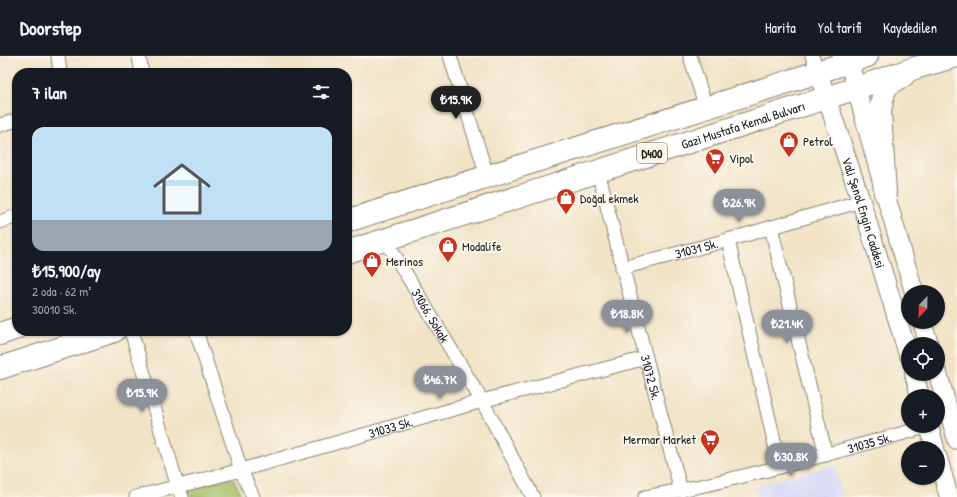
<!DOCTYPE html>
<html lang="tr">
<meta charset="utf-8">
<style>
:root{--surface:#171b24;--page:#20242c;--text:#f1f3f6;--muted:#9ea1a6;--line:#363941;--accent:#8c9099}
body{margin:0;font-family:"Patrick Hand",sans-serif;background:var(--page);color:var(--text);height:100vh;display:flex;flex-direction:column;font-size:15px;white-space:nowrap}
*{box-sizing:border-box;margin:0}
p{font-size:13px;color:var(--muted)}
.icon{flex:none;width:22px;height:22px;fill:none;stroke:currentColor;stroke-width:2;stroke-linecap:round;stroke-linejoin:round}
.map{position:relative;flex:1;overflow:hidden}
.drawer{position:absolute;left:12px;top:12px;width:340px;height:268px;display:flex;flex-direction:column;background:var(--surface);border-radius:16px;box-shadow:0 1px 3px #0004}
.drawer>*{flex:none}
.needle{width:26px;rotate:202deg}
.fabs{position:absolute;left:901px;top:229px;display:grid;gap:8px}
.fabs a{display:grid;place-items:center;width:44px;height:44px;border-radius:50%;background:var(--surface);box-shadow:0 1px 3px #0004;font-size:20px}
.price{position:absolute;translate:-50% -34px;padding:0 9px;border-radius:14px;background:var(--accent);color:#fff;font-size:13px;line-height:26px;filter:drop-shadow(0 1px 2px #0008)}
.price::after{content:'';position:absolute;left:50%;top:24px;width:12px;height:9px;margin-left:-6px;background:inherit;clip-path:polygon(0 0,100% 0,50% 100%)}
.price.current{background:#222;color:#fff}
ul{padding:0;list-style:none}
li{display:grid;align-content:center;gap:8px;height:212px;padding:0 20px}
li span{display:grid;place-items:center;height:124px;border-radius:12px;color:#555}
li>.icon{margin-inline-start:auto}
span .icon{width:72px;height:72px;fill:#fffc;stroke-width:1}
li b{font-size:17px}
h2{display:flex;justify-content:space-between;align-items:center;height:48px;padding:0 20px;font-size:17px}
header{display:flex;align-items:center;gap:24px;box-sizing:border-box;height:56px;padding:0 20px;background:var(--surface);border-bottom:1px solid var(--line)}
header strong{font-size:19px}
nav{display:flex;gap:22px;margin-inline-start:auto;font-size:14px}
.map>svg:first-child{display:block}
.built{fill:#d6d8f8}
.green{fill:#a4be64;stroke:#606d40}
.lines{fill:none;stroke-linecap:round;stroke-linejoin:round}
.street-casing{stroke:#878071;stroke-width:15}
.secondary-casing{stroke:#878071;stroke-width:20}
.highway-casing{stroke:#878071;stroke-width:24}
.street{stroke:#fff;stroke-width:13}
.secondary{stroke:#fff;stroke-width:18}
.highway{stroke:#fff;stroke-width:22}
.labels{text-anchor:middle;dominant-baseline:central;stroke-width:4;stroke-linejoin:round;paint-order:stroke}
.shield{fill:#fbf7ec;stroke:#5f5e5a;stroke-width:1}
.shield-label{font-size:12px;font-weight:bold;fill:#1c1c1c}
.street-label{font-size:13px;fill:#1c1c1c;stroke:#fbf7ec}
.poi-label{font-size:13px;fill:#1c1c1c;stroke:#fbf7ec;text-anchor:start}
</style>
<header>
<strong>Doorstep</strong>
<nav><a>Harita</a><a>Yol tarifi</a><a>Kaydedilen</a></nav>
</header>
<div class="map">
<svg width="957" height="441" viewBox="0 0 957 441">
<rect width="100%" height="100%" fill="#fbf7ec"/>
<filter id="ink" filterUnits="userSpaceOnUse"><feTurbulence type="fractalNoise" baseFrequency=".025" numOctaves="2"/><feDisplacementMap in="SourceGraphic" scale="8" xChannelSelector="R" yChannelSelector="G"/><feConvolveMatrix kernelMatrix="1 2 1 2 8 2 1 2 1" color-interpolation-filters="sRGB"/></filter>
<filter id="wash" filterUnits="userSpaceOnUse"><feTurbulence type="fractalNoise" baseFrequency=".012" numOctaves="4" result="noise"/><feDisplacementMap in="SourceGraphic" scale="16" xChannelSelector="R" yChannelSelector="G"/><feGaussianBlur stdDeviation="0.9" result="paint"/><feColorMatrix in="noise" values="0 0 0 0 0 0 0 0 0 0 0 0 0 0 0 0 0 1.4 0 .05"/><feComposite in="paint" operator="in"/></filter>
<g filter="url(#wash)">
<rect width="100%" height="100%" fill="#f2e3c6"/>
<path class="built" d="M834,409L842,441H757L754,430Z"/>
<path class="green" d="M227,422L234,424L242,441H191L188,434Z"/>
</g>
<g filter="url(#ink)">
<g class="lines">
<defs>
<g id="street">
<path d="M58,0L60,17"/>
<path d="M139,0L142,17"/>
<path d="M450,0L487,120"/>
<path d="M690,0L706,52"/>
<path d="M812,0L818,16"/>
<path d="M0,69L17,64"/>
<path id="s1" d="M598,115L646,302L681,435"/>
<path d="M0,166L17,160"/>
<path d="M771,171L826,399"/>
<path id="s2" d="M385,183L482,345L533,441"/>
<path d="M728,184L780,411"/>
<path id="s3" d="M622,212L728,184L861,145"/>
<path d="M131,275L178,431L182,441"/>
<path d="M196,275L241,414L253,441"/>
<path id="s4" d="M136,441L241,414L482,345L646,302"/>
<path id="s5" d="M645,441C741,424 835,396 929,370"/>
</g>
<g id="secondary">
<path d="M849,6L885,137L914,236"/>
<path id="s6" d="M818,16L861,145L908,298"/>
<path d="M922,266L929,288"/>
<path d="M914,318L920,340"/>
<path d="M938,318L957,384"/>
<path d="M929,370L935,392"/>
<path d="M938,402L949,441"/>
</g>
<g id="highway">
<path d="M885,137L880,56L882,44L886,30L904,19"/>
<path d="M347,165C520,109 694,57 867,0"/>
<path id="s7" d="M347,196L857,32L915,12L957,0"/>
<path d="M0,278L17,272"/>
<path d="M0,312L114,275"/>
</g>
</defs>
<use href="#street" class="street-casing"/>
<use href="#secondary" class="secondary-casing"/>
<use href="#highway" class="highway-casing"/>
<use href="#street" class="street"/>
<use href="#secondary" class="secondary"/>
<use href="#highway" class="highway"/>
</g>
</g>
<defs>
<symbol id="shop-pin" viewBox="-11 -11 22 30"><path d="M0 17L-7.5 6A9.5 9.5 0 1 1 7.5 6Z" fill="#c8321e" stroke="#fbf7ec"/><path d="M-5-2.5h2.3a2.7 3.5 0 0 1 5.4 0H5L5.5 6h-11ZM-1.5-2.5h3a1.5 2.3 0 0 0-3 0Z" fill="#fff"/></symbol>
<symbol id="supermarket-pin" viewBox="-11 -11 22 30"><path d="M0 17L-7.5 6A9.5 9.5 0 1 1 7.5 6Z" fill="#c8321e" stroke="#fbf7ec"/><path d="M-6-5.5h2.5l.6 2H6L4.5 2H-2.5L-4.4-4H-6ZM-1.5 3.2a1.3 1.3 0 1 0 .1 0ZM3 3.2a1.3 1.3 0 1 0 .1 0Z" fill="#fff"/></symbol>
</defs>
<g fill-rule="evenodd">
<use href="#shop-pin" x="778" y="74" width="22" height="30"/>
<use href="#supermarket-pin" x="704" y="91" width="22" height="30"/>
<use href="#shop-pin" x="555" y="131" width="22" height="30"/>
<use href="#shop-pin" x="437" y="179" width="22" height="30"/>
<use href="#shop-pin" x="361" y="194" width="22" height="30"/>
<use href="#supermarket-pin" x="699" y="372" width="22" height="30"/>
</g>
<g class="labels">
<rect class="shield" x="637" y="87" width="30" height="20" rx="3"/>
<g class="shield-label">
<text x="652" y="97">D400</text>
</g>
<g class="street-label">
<text stroke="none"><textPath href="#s7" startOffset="416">Gazi Mustafa Kemal Bulvarı</textPath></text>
<text stroke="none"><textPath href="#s6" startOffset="148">Vali Şenol Engin Caddesi</textPath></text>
<text stroke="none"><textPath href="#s3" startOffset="77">31031 Sk.</textPath></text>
<text stroke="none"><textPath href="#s2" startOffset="89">31066. Sokak</textPath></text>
<text stroke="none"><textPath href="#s1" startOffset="213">31072 Sk.</textPath></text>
<text stroke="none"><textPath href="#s4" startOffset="264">31033 Sk.</textPath></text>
<text stroke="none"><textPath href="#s5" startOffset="231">31035 Sk.</textPath></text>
</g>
<g class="poi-label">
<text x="803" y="85">Petrol</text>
<text x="729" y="102">Vipol</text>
<text x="580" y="142">Doğal ekmek</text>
<text x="462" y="190">Modalife</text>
<text x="386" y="205">Merinos</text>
<text x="696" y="383" text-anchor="end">Mermar Market</text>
</g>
</g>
</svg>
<div class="fabs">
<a><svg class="needle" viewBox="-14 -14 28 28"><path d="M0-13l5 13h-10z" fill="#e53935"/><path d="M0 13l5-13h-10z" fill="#9ea1a6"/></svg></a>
<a><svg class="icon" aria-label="locate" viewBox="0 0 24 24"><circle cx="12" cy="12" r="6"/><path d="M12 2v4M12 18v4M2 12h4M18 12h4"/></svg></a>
<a>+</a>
<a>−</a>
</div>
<b class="price current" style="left:456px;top:64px">₺15.9K</b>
<b class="price" style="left:739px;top:167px">₺26.9K</b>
<b class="price" style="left:627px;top:278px">₺18.8K</b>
<b class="price" style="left:787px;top:288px">₺21.4K</b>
<b class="price" style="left:440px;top:344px">₺46.7K</b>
<b class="price" style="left:142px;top:357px">₺15.9K</b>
<b class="price" style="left:791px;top:421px">₺30.8K</b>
<section class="drawer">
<h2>7 ilan<svg class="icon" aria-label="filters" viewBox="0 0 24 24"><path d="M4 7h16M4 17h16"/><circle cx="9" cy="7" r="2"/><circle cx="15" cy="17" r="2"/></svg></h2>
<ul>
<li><span style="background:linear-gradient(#bfe0f5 75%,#9aa5b1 0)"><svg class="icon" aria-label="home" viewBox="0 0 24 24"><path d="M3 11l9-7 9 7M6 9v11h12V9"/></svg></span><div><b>₺15,900/ay</b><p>2 oda · 62 m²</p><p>30010 Sk.</p></div></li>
</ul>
</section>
</div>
